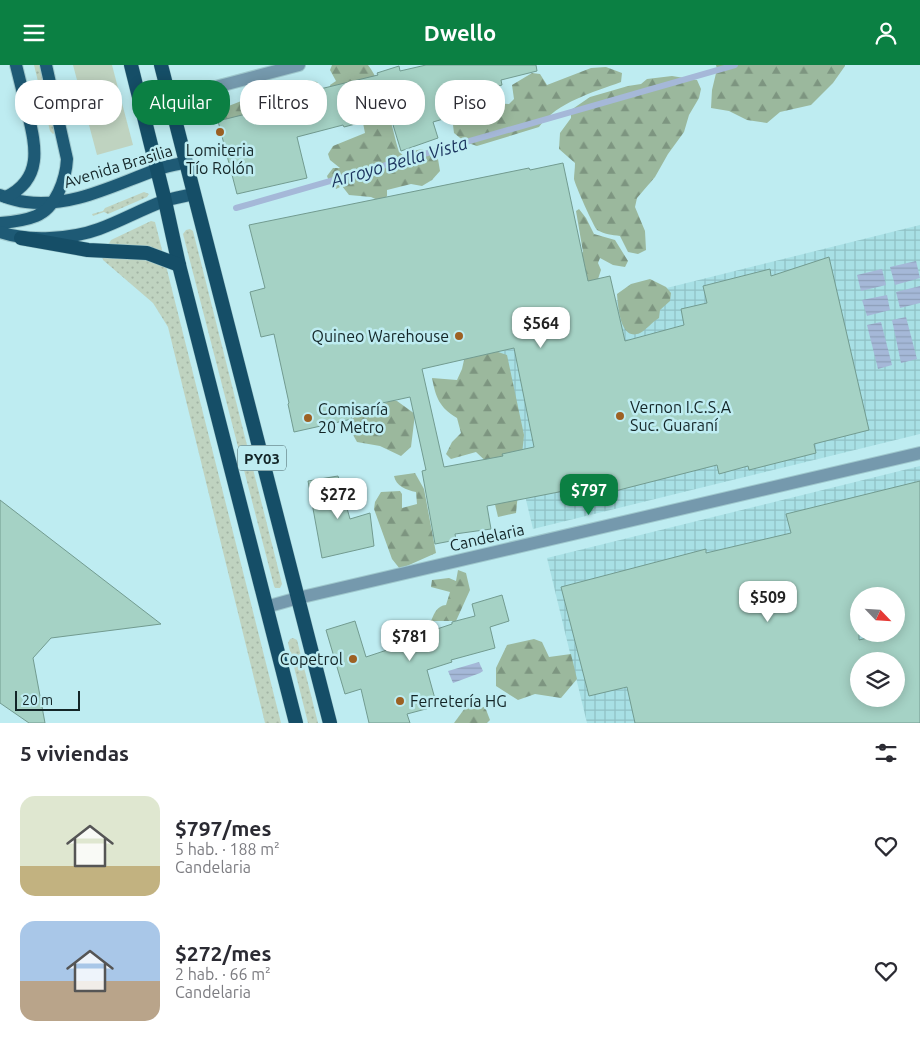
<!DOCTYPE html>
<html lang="es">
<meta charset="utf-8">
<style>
:root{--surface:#fff;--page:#f2f2f3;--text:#2b2b33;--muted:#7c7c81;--accent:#0b8043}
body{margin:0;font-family:Ubuntu,sans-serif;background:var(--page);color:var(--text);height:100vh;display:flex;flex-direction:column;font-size:19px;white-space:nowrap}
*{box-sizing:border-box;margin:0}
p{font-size:16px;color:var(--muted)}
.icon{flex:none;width:28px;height:28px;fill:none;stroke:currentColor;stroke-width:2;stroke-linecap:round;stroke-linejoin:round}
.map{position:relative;height:658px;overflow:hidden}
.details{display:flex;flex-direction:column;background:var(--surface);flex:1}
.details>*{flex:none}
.guide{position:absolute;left:15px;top:15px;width:500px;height:45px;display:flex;gap:10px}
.needle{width:32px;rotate:115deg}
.buttons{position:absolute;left:850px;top:522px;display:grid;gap:10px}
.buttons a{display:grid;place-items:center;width:55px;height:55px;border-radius:50%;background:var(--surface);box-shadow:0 2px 12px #0003;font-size:25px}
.scale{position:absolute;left:15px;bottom:12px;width:65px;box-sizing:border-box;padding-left:5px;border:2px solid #132527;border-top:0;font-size:14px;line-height:18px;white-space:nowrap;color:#132527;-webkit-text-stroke:4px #beecf1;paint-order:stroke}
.price{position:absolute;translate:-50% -42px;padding:0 11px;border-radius:10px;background:#fff;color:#222;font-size:16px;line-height:32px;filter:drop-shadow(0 1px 2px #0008)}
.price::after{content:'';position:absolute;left:50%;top:30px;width:15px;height:11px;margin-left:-8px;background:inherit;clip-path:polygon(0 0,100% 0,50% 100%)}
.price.active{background:var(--accent);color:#fff}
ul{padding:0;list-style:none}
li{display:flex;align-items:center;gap:15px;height:125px;padding:0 20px}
li span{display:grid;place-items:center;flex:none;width:140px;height:100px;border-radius:15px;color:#555}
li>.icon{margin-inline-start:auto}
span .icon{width:60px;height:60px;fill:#fffc;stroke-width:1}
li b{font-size:21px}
h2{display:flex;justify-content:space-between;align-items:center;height:60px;padding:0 20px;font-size:21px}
.tag{padding:0 18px;border-radius:20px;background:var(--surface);box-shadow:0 2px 12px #0003;font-size:18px;line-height:45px}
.tag.active{background:var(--accent);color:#fff}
header{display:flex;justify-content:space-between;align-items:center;height:65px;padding:0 20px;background:var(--accent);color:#fff;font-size:22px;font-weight:700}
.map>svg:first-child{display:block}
.industrial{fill:url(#industrial-grid);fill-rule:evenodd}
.grass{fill:url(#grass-dots)}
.forest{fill:url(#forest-firs)}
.park{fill:#bfd3c0}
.water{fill:url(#water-rules)}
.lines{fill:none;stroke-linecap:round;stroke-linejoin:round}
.stream{stroke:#a5b8d8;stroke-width:6}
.building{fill:#a5d2c5;stroke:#729b90;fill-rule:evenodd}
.minor-casing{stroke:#9fc8cd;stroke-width:14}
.primary-casing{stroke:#9fc8cd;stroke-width:14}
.trunk-casing{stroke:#9fc8cd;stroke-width:15}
.minor{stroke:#7599ad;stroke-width:12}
.primary{stroke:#1e5a75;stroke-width:12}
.trunk{stroke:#154e67;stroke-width:14}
.poi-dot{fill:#9d6123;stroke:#beecf1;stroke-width:2}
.labels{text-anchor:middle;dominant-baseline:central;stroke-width:5;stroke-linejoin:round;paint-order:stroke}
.shield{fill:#beecf1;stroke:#466164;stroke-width:1}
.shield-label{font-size:15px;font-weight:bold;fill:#132527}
.poi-label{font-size:16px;fill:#132527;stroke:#beecf1;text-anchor:start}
.street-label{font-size:16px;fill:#132527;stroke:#beecf1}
.water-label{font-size:18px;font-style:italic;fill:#1b345e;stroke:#beecf1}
</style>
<header><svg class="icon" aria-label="menu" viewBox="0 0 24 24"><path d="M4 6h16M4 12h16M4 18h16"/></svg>Dwello<svg class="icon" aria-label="person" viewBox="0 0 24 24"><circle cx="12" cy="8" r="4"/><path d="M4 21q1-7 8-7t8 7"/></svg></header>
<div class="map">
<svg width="920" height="658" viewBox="0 0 920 658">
<defs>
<pattern id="industrial-grid" width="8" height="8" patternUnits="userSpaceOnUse" patternTransform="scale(1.25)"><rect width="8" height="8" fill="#a8e0e5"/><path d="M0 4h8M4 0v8" fill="none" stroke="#90c0c4"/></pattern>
<pattern id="grass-dots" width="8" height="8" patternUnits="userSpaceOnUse" patternTransform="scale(1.25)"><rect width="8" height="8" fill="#bfd3c0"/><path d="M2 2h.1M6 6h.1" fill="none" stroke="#a3b5a5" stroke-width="1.8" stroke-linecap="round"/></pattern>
<pattern id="forest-firs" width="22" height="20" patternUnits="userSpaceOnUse" patternTransform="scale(1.25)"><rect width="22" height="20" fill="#9bb89d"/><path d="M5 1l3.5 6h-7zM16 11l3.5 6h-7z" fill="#7d9580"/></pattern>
<pattern id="water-rules" width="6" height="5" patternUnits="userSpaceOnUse" patternTransform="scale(1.25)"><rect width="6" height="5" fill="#a5b8d8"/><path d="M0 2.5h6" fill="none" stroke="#8d9eb9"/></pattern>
</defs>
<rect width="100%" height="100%" fill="#beecf1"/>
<g class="industrial">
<path d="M920,160V369L533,464L486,268Z"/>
<path d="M920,401V658H587L547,493ZM859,531H896V569H859ZM859,596H896V634H859Z"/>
</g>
<g class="grass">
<path d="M34,0H40L56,67L53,69L50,66Z"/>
<path d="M144,127L149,129L147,132L108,149L104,147L93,151L92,149L103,146L105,143Z"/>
<path d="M151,156L155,157L281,658H265L168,262L153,238L103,195L102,191L111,175Z"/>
<path d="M190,164L193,166L282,519L280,523H275L274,521L183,169L186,165Z"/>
<path d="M293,573L297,575L318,658H308L288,578L290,574Z"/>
</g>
<g class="forest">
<path d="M332,0H368C385,22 391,60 399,87L404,91L409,87L422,84L438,94L440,106L432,115L422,121L411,119L387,125V131L382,137L371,132L349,130L342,121L336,124L330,119L327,111L333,103H340L330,95L328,89L333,81L365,68L356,23L332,28L330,20L336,16L330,5Z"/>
<path d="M716,0H845V1L833,18L811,40L780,47L767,58L747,55L729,46L711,43L712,25L717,4Z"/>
<path d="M606,2L622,8L621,17C594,27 557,37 539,62L477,81L465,77L454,68L453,60L466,51L468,43L490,38L509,39L514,34L512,20L532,8L540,9L547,20L591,3Z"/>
<path d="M672,11L697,15L701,24L699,33L689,50L684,67L668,89L655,112L637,133L635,142L645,166L646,185L638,189L628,187L620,171C612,170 604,169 597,165C594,162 575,120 574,114C574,109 575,104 575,98L559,84L560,68L571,53V45L590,32L628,21L641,19L647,14Z"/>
<path d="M306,15L317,17L323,26L250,51C233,49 221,61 204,59L205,51L202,41C207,33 211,32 220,34L221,41L226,42L249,33L258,35L269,23L282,24L289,28C296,25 300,20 306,15Z"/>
<path d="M579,144L586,153L594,169L615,175L628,196L625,202L613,200L600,193L598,198L601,205L598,214L582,218L575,192L583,187L576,146Z"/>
<path d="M650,214L666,222L671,228L670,236L660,245L659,253C652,257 646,265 640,268C620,277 618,241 617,229L631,219Z"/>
<path d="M480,281L507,290L524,370L516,448L498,452L492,427V402L476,387L451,394L446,389L452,377L461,368L457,353C439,342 436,333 432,313L457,315L462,304L466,286Z"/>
<path d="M391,335L397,336L415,349L411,382L401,391L380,381L357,377L347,359L356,350L364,348L370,353L380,341Z"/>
<path d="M415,408L424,424L436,488L400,504L392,494L374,444L375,437L381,427L400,426L402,429V443L417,439L416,427C406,425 396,421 394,411Z"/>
<path d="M458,505L466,508L470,525L456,556H431C435,547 437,541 446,540L450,527L431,522L432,515L449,513L456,516Z"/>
<path d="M534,574L542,577L549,592L571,589L577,614L561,633L535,629L518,635L496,621V603L507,580Z"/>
<path d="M485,642L490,655L487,658H454L465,643Z"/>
</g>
<path class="park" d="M73,0H112L133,80L97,90Z"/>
<g class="water">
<path d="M916,196L920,213L895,220L890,202Z"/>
<path d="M882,204L886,220L861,226L857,210Z"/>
<path d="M920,221V238L900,243L896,227Z"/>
<path d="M887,230L890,245L867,251L862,235Z"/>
<path d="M906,252L917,294L901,298L892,255Z"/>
<path d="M881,257L892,300L878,304L867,260Z"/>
<path d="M479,597L483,606L480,608L453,618L448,606Z"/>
</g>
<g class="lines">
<path class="stream" d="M236,143L735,0"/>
</g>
<g class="building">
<path d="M426,0H536L537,6L501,15L502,20L484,25L485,32L461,38L464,48L433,57L438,73L401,86L390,50L344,62L343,60L297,72L307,113L237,129L218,56L266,44L265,39L291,33V31L378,10L377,8L399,1L400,6Z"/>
<path d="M563,98L588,216L610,211L625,276L684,260L681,244L707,238L703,221L770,204L771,211L829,192L869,365L814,379L816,388L749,405L748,401L719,409L717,400L572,437L569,425L487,441L491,464L455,469L456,475L435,479L422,406L426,405L410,332L350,345L352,354L294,367L288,339L289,338L274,269L261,272L250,227L265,223L249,160L529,103L530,105ZM514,283L534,382L502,389L503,391L444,402L422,304Z"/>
<path d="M338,411L350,454L370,448L374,481L322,493L308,416Z"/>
<path d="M920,416V658H635L627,622L589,631L561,522L706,484V488L791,468L786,449ZM859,531H896V569H884L859,575ZM859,596H896V634H859Z"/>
<path d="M0,435L161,559L51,573L33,593L45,658H29L0,638Z"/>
<path d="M502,530L509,556L490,562L495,583L451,595L452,597L427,605L437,641L407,649L410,658H369L361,624L345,629L326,565L355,556L366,592L423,573L422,569L452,559V557L475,551L472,539Z"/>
</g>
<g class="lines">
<defs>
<g id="minor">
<path d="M170,34L299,0"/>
<path d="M266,542L298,533L920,388"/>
</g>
<g id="primary">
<path d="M0,130C8,133 17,136 26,137C72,143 114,120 156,105C166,101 176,100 186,97"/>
<path d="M6,132C43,114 36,82 28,49C24,32 20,16 16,0"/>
<path d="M0,158C12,157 24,156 36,151C56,143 66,114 67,94L46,0"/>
<path d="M0,167C28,177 72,174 99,164C121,156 142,144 164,136C174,133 184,131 194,129"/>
</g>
<g id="trunk">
<path d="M131,0L165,136L179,200L296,658"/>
<path d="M161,0L330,658"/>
<path d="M21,173L88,185L147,188L179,200"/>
</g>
</defs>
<use href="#minor" class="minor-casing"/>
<use href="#primary" class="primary-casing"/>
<use href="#trunk" class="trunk-casing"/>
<use href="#minor" class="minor"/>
<use href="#primary" class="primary"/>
<use href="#trunk" class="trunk"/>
</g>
<g class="poi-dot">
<circle cx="220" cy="67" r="5"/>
<circle cx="459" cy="271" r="5"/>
<circle cx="620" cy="351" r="5"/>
<circle cx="308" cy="353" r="5"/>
<circle cx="353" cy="594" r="5"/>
<circle cx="400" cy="636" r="5"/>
</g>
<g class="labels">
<rect class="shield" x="238" y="380.5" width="48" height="25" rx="4"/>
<g class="shield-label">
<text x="262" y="393">PY03</text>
</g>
<g class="poi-label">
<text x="220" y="85" text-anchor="middle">Lomiteria<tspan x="220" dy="18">Tío Rolón</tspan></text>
<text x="449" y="271" text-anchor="end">Quineo Warehouse</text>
<text x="630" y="342">Vernon I.C.S.A<tspan x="630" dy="18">Suc. Guaraní</tspan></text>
<text x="318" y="344">Comisaría<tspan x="318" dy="18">20 Metro</tspan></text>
<text x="343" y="594" text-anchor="end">Copetrol</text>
<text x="410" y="636">Ferretería HG</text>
</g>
<g class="street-label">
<text transform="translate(118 101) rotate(-17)">Avenida Brasilia</text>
<text transform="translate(487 472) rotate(-13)">Candelaria</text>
</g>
<g class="water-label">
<text transform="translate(399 96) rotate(-16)">Arroyo Bella Vista</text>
</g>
</g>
</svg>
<div class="buttons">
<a><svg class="needle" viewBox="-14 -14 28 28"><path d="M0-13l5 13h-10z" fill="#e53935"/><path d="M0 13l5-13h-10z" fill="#7c7c81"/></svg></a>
<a><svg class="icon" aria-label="layers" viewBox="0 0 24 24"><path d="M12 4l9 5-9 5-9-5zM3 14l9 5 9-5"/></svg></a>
</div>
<div class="scale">20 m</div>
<b class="price" style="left:541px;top:284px">$564</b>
<b class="price active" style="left:589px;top:451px">$797</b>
<b class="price" style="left:338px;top:455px">$272</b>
<b class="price" style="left:768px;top:558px">$509</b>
<b class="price" style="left:410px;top:597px">$781</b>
<div class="guide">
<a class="tag">Comprar</a>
<a class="tag active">Alquilar</a>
<a class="tag">Filtros</a>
<a class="tag">Nuevo</a>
<a class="tag">Piso</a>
</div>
</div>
<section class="details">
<h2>5 viviendas<svg class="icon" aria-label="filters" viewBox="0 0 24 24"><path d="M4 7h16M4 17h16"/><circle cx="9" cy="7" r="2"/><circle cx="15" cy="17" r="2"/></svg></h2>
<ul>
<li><span style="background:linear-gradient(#dfe7d0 70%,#c2b280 0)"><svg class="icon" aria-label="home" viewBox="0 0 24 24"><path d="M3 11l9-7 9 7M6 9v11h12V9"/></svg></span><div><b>$797/mes</b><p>5 hab. · 188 m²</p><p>Candelaria</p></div><svg class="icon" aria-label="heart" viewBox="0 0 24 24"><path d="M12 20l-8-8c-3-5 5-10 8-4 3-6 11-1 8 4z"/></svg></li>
<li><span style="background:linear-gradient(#a9c7e8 60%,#b9a48a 0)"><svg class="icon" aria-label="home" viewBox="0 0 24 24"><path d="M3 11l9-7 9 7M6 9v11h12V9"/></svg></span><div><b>$272/mes</b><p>2 hab. · 66 m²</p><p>Candelaria</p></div><svg class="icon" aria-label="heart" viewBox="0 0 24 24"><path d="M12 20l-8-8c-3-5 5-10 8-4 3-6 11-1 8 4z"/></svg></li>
</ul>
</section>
